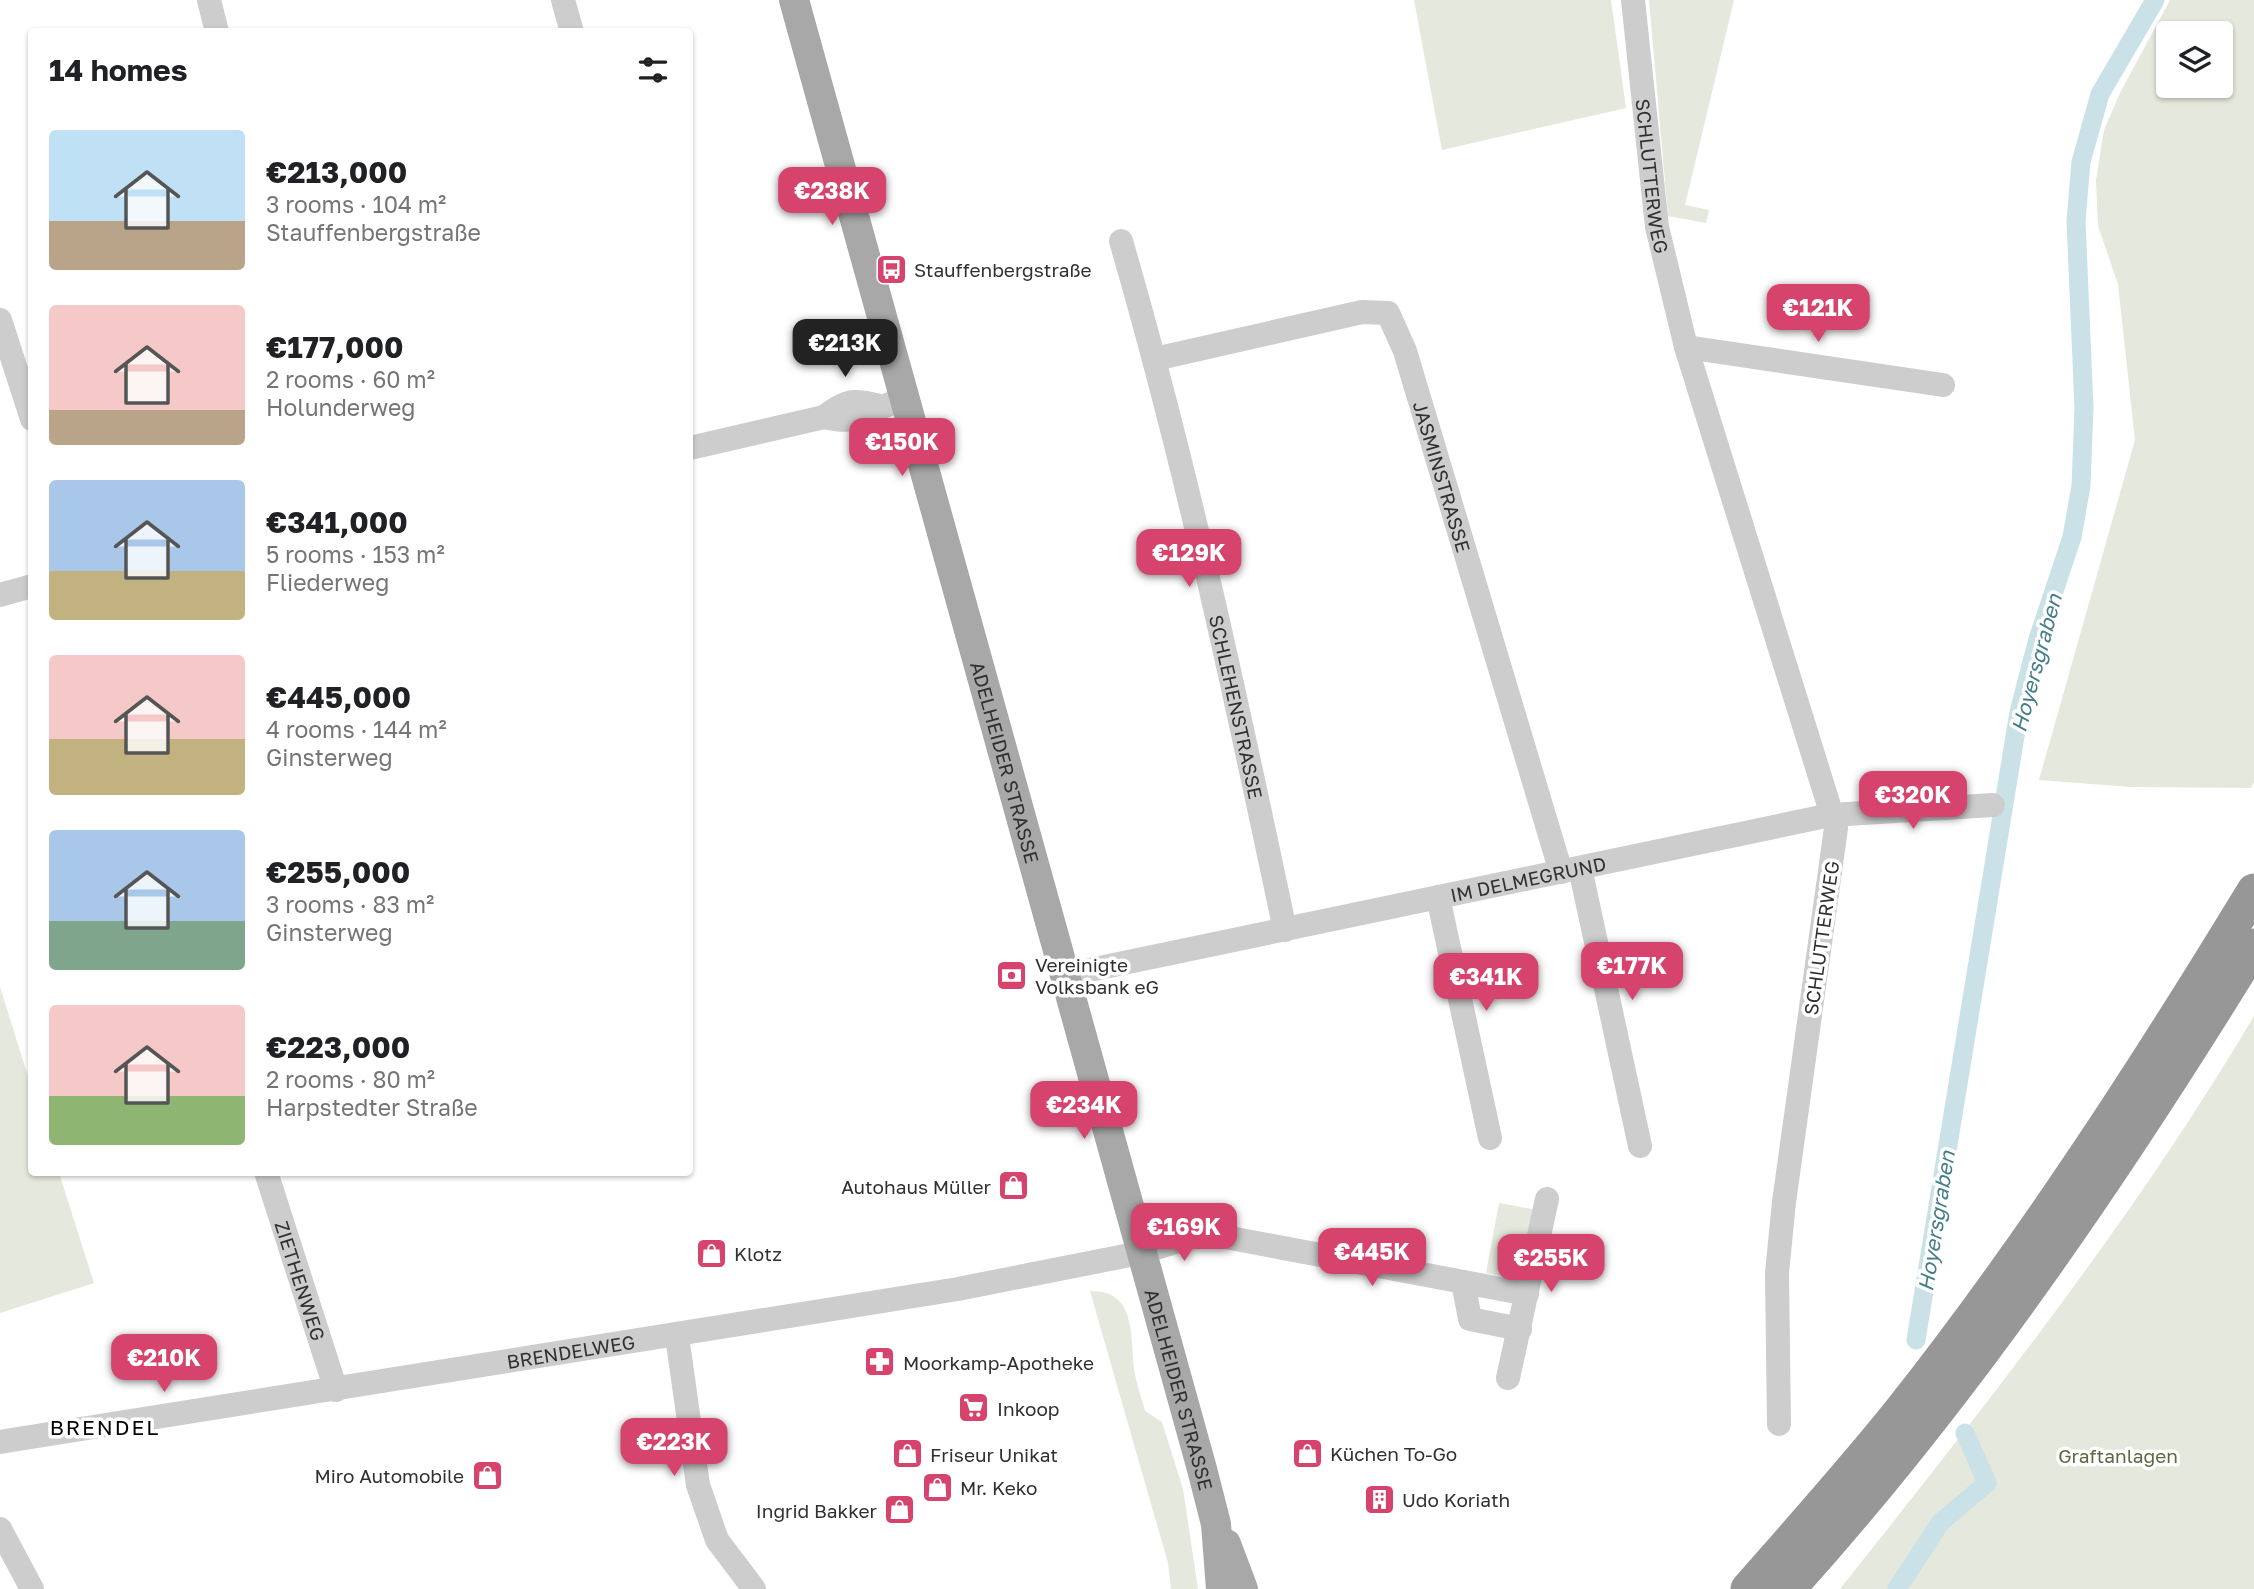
<!DOCTYPE html>
<meta charset="utf-8">
<style>
:root{--surface:#fff;--page:#f2f2f2;--text:#202124;--muted:#757577;--accent:#d6436c}
body{margin:0;font-family:"Golos Text",sans-serif;background:var(--page);color:var(--text);height:100vh;display:flex;flex-direction:column;font-size:26px;white-space:nowrap}
*{box-sizing:border-box;margin:0}
p{font-size:23px;color:var(--muted)}
.icon{flex:none;width:38px;height:38px;fill:none;stroke:currentColor;stroke-width:2;stroke-linecap:round;stroke-linejoin:round}
.map{position:relative;flex:1;overflow:hidden}
.side{position:absolute;left:28px;top:28px;width:665px;height:1148px;display:flex;flex-direction:column;background:var(--surface);border-radius:7px;box-shadow:0 2px 5px #0004}
.side>*{flex:none}
.tools{position:absolute;left:2156px;top:21px;display:grid;gap:14px}
.tools a{display:grid;place-items:center;width:77px;height:77px;border-radius:7px;background:var(--surface);box-shadow:0 2px 5px #0004;font-size:35px}
.price{position:absolute;translate:-50% -60px;padding:0 16px;border-radius:14px;background:var(--accent);color:#fff;font-size:23px;line-height:46px;filter:drop-shadow(0 2px 4px #0008)}
.price::after{content:'';position:absolute;left:50%;top:42px;width:21px;height:16px;margin-left:-10px;background:inherit;clip-path:polygon(0 0,100% 0,50% 100%)}
.price.selected{background:#222;color:#fff}
ul{padding:0;list-style:none}
li{display:flex;align-items:center;gap:21px;height:175px;padding:0 21px}
li span{display:grid;place-items:center;flex:none;width:196px;height:140px;border-radius:7px;color:#555}
li>.icon{margin-inline-start:auto}
span .icon{width:84px;height:84px;fill:#fffc;stroke-width:1}
li b{font-size:30px}
h2{display:flex;justify-content:space-between;align-items:center;height:84px;padding:0 21px;font-size:30px}
.map>svg:first-child{display:block}
.green{fill:#e5e8dc;fill-rule:evenodd}
.lines{fill:none;stroke-linecap:round;stroke-linejoin:round}
.canal{stroke:#cae2e7;stroke-width:19}
.minor{stroke:#cdcdcd;stroke-width:24}
.major{stroke:#a8a8a8;stroke-width:30}
.highway{stroke:#979797;stroke-width:35}
.labels{text-anchor:middle;dominant-baseline:central;stroke-width:7;stroke-linejoin:round;paint-order:stroke}
.street-label{font-size:19px;fill:#303030;stroke:#fff}
.poi-label{font-size:19px;fill:#303030;stroke:#fff;text-anchor:start}
.park-label{font-size:19px;fill:#5b6841;stroke:#fff}
.water-label{font-size:21px;font-style:italic;fill:#457e8b;stroke:#fff}
.neighbourhood-label{font-size:21px;letter-spacing:2px;fill:#000;stroke:#fff}
</style>
<div class="map">
<svg width="2254" height="1589" viewBox="0 0 2254 1589">
<rect width="100%" height="100%" fill="#fff"/>
<g class="green">
<path d="M1414,0H1611L1626,108L1442,150Z"/>
<path d="M1649,0H1734L1685,205L1709,210L1706,223L1668,216Z"/>
<path d="M2170,0H2254V782L2251,788L2131,787L2039,780L2135,440L2118,284L2098,226L2096,180L2104,130L2120,93ZM2168,33H2221V86H2168Z"/>
<path d="M0,987L31,1086L32,1172L59,1173L94,1283L0,1313Z"/>
<path d="M2254,1016V1589H1840C1986,1405 2134,1219 2254,1016Z"/>
<path d="M1499,1203L1532,1209L1537,1216L1525,1281L1486,1273Z"/>
<path d="M1090,1291C1139,1290 1129,1340 1135,1374C1137,1386 1142,1399 1145,1411L1162,1422L1183,1489L1198,1589H1171L1168,1563Z"/>
</g>
<g class="lines">
<g class="canal">
<path d="M1916,1340L2019,712L2038,639L2072,537L2081,486L2084,408L2076,221L2081,162L2100,94L2155,0"/>
<path d="M1897,1589L1940,1523L1987,1483L1965,1433"/>
</g>
<g class="minor">
<path d="M209,0L217,32"/>
<path d="M563,0L572,32"/>
<path id="s1" d="M1633,0L1657,227L1686,347L1836,828L1784,1202L1777,1273L1779,1424"/>
<path id="s2" d="M1121,241C1187,468 1236,698 1285,930"/>
<path d="M0,320L32,419"/>
<path d="M1686,347L1943,385"/>
<path id="s3" d="M1155,359L1362,312L1388,313L1405,351L1561,872"/>
<path d="M824,417C846,400 852,399 880,406"/>
<path d="M690,448L824,417C866,427 867,408 905,399"/>
<path d="M0,595L32,586"/>
<path d="M1580,868L1640,1146"/>
<path d="M1438,897L1490,1138"/>
<path id="s4" d="M1066,975L1831,815L1993,805"/>
<path id="s5" d="M266,1172L336,1390"/>
<path d="M1463,1282L1470,1319L1520,1329"/>
<path d="M677,1336L698,1485L717,1540L754,1589"/>
<path d="M1508,1378L1547,1199"/>
<path id="s6" d="M0,1442L958,1289L1140,1253L1204,1233L1527,1294"/>
<path d="M0,1529L32,1589"/>
</g>
<g class="major">
<path id="s7" d="M794,0L1202,1469L1216,1524L1221,1589"/>
<path d="M1226,1544L1243,1589"/>
</g>
<g class="highway">
<path d="M1748,1589C1799,1531 1851,1473 1900,1412C2030,1248 2145,1070 2254,891"/>
<path d="M1788,1589C1966,1392 2115,1172 2254,946"/>
</g>
</g>
<defs>
<symbol id="bus-square" viewBox="-11 -11 22 22"><rect x="-9" y="-9" width="18" height="18" rx="4" fill="#d6436c" stroke="#fff"/><path d="M-5-6H5V4H4V6H2V4H-2V6H-4V4H-5ZM-3.5-4V0h7V-4ZM-3.5 1.2v1.5H-2V1.2ZM2 1.2v1.5H3.5V1.2Z" fill="#fff"/></symbol>
<symbol id="bank-square" viewBox="-11 -11 22 22"><rect x="-9" y="-9" width="18" height="18" rx="4" fill="#d6436c" stroke="#fff"/><path d="M-6-4H6V4H-6ZM0-2.3a2.3 2.3 0 1 0 0 4.6a2.3 2.3 0 1 0 0-4.6Z" fill="#fff"/></symbol>
<symbol id="shop-square" viewBox="-11 -11 22 22"><rect x="-9" y="-9" width="18" height="18" rx="4" fill="#d6436c" stroke="#fff"/><path d="M-5-2.5h2.3a2.7 3.5 0 0 1 5.4 0H5L5.5 6h-11ZM-1.5-2.5h3a1.5 2.3 0 0 0-3 0Z" fill="#fff"/></symbol>
<symbol id="pharmacy-square" viewBox="-11 -11 22 22"><rect x="-9" y="-9" width="18" height="18" rx="4" fill="#d6436c" stroke="#fff"/><path d="M-2-6h4v4h4v4h-4v4h-4v-4h-4v-4h4Z" fill="#fff"/></symbol>
<symbol id="supermarket-square" viewBox="-11 -11 22 22"><rect x="-9" y="-9" width="18" height="18" rx="4" fill="#d6436c" stroke="#fff"/><path d="M-6-5.5h2.5l.6 2H6L4.5 2H-2.5L-4.4-4H-6ZM-1.5 3.2a1.3 1.3 0 1 0 .1 0ZM3 3.2a1.3 1.3 0 1 0 .1 0Z" fill="#fff"/></symbol>
<symbol id="building-square" viewBox="-11 -11 22 22"><rect x="-9" y="-9" width="18" height="18" rx="4" fill="#d6436c" stroke="#fff"/><path d="M-4-6H4V6H1V3H-1V6H-4ZM-2.5-4.3h1.7v1.8h-1.7ZM.8-4.3h1.7v1.8H.8ZM-2.5-1h1.7V.8h-1.7ZM.8-1h1.7V.8H.8Z" fill="#fff"/></symbol>
</defs>
<g fill-rule="evenodd">
<use href="#bus-square" x="874" y="252" width="35" height="35"/>
<use href="#bank-square" x="994" y="958" width="35" height="35"/>
<use href="#shop-square" x="996" y="1168" width="35" height="35"/>
<use href="#shop-square" x="694" y="1236" width="35" height="35"/>
<use href="#pharmacy-square" x="862" y="1344" width="35" height="35"/>
<use href="#supermarket-square" x="956" y="1390" width="35" height="35"/>
<use href="#shop-square" x="1290" y="1436" width="35" height="35"/>
<use href="#shop-square" x="890" y="1436" width="35" height="35"/>
<use href="#shop-square" x="470" y="1458" width="35" height="35"/>
<use href="#shop-square" x="920" y="1470" width="35" height="35"/>
<use href="#building-square" x="1362" y="1482" width="35" height="35"/>
<use href="#shop-square" x="882" y="1492" width="35" height="35"/>
</g>
<g class="labels">
<g class="street-label">
<text stroke="none"><textPath href="#s1" startOffset="177">SCHLUTTERWEG</textPath></text>
<text stroke="none"><textPath href="#s3" startOffset="411">JASMINSTRASSE</textPath></text>
<text stroke="none"><textPath href="#s2" startOffset="480">SCHLEHENSTRASSE</textPath></text>
<text stroke="none"><textPath href="#s7" startOffset="791">ADELHEIDER STRASSE</textPath></text>
<text stroke="none"><textPath href="#s4" startOffset="472">IM DELMEGRUND</textPath></text>
<text transform="translate(1821 938) rotate(-82)">SCHLUTTERWEG</text>
<text stroke="none"><textPath href="#s5" startOffset="114">ZIETHENWEG</textPath></text>
<text stroke="none"><textPath href="#s6" startOffset="578">BRENDELWEG</textPath></text>
<text stroke="none"><textPath href="#s7" startOffset="1442">ADELHEIDER STRASSE</textPath></text>
</g>
<g class="poi-label">
<text x="914" y="269">Stauffenbergstraße</text>
<text x="1035" y="964">Vereinigte<tspan x="1035" dy="22">Volksbank eG</tspan></text>
<text x="991" y="1186" text-anchor="end">Autohaus Müller</text>
<text x="734" y="1253">Klotz</text>
<text x="903" y="1362">Moorkamp-Apotheke</text>
<text x="997" y="1408">Inkoop</text>
<text x="1330" y="1453">Küchen To-Go</text>
<text x="930" y="1454">Friseur Unikat</text>
<text x="464" y="1475" text-anchor="end">Miro Automobile</text>
<text x="960" y="1487">Mr. Keko</text>
<text x="1402" y="1499">Udo Koriath</text>
<text x="877" y="1510" text-anchor="end">Ingrid Bakker</text>
</g>
<g class="park-label">
<text x="2118" y="1455">Graftanlagen</text>
</g>
<g class="water-label">
<text transform="translate(2036 663) rotate(-75)">Hoyersgraben</text>
<text transform="translate(1936 1221) rotate(-81)">Hoyersgraben</text>
</g>
<g class="neighbourhood-label">
<text x="105" y="1427">BRENDEL</text>
</g>
</g>
</svg>
<div class="tools">
<a><svg class="icon" aria-label="layers" viewBox="0 0 24 24"><path d="M12 4l9 5-9 5-9-5zM3 14l9 5 9-5"/></svg></a>
</div>
<b class="price" style="left:832px;top:227px">€238K</b>
<b class="price" style="left:1818px;top:344px">€121K</b>
<b class="price selected" style="left:845px;top:379px">€213K</b>
<b class="price" style="left:902px;top:478px">€150K</b>
<b class="price" style="left:1189px;top:589px">€129K</b>
<b class="price" style="left:1913px;top:831px">€320K</b>
<b class="price" style="left:1632px;top:1002px">€177K</b>
<b class="price" style="left:1486px;top:1013px">€341K</b>
<b class="price" style="left:1084px;top:1141px">€234K</b>
<b class="price" style="left:1184px;top:1263px">€169K</b>
<b class="price" style="left:1372px;top:1288px">€445K</b>
<b class="price" style="left:1551px;top:1294px">€255K</b>
<b class="price" style="left:164px;top:1394px">€210K</b>
<b class="price" style="left:674px;top:1478px">€223K</b>
<section class="side">
<h2>14 homes<svg class="icon" aria-label="filters" viewBox="0 0 24 24"><path d="M4 7h16M4 17h16"/><circle cx="9" cy="7" r="2"/><circle cx="15" cy="17" r="2"/></svg></h2>
<ul>
<li><span style="background:linear-gradient(#bfe0f5 65%,#b9a48a 0)"><svg class="icon" aria-label="home" viewBox="0 0 24 24"><path d="M3 11l9-7 9 7M6 9v11h12V9"/></svg></span><div><b>€213,000</b><p>3 rooms · 104 m²</p><p>Stauffenbergstraße</p></div></li>
<li><span style="background:linear-gradient(#f6c9c9 75%,#b9a48a 0)"><svg class="icon" aria-label="home" viewBox="0 0 24 24"><path d="M3 11l9-7 9 7M6 9v11h12V9"/></svg></span><div><b>€177,000</b><p>2 rooms · 60 m²</p><p>Holunderweg</p></div></li>
<li><span style="background:linear-gradient(#a9c7e8 65%,#c2b280 0)"><svg class="icon" aria-label="home" viewBox="0 0 24 24"><path d="M3 11l9-7 9 7M6 9v11h12V9"/></svg></span><div><b>€341,000</b><p>5 rooms · 153 m²</p><p>Fliederweg</p></div></li>
<li><span style="background:linear-gradient(#f6c9c9 60%,#c2b280 0)"><svg class="icon" aria-label="home" viewBox="0 0 24 24"><path d="M3 11l9-7 9 7M6 9v11h12V9"/></svg></span><div><b>€445,000</b><p>4 rooms · 144 m²</p><p>Ginsterweg</p></div></li>
<li><span style="background:linear-gradient(#a9c7e8 65%,#7fa58c 0)"><svg class="icon" aria-label="home" viewBox="0 0 24 24"><path d="M3 11l9-7 9 7M6 9v11h12V9"/></svg></span><div><b>€255,000</b><p>3 rooms · 83 m²</p><p>Ginsterweg</p></div></li>
<li><span style="background:linear-gradient(#f6c9c9 65%,#8fb573 0)"><svg class="icon" aria-label="home" viewBox="0 0 24 24"><path d="M3 11l9-7 9 7M6 9v11h12V9"/></svg></span><div><b>€223,000</b><p>2 rooms · 80 m²</p><p>Harpstedter Straße</p></div></li>
</ul>
</section>
</div>
